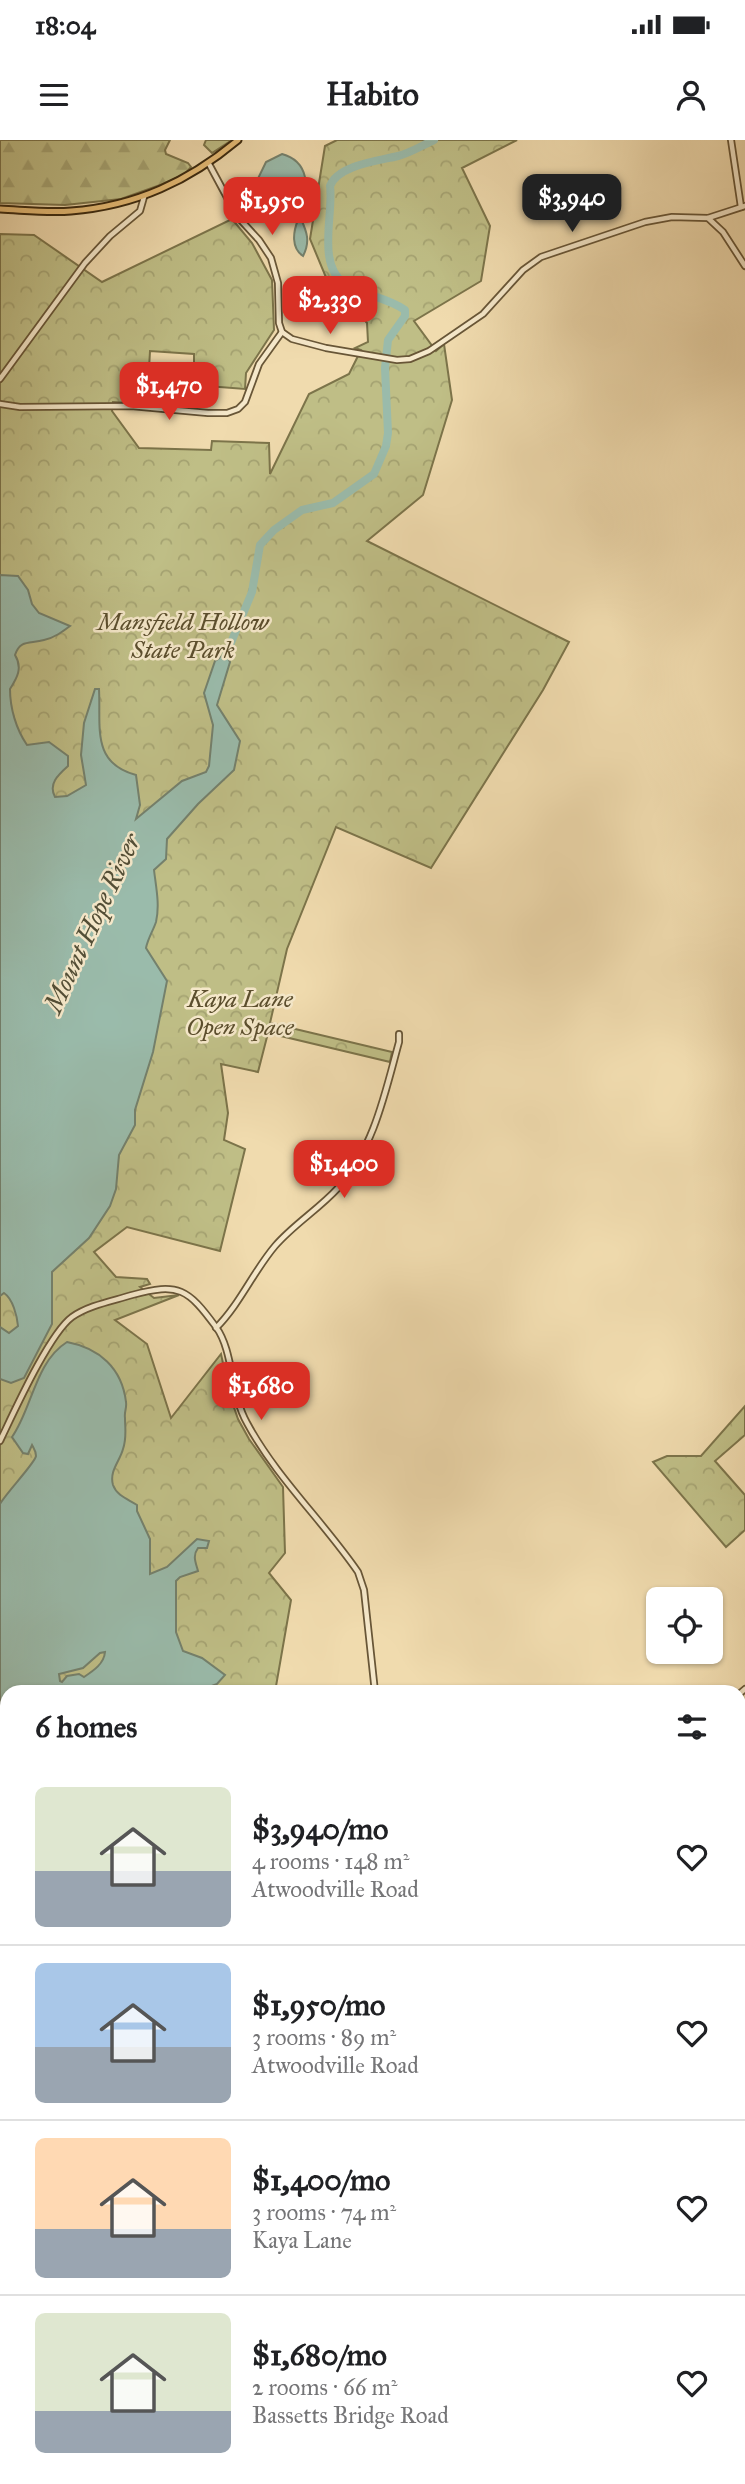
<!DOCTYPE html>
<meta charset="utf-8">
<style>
:root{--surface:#fff;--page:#f2f2f2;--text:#202124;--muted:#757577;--line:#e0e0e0;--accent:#d93025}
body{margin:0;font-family:"IM FELL Great Primer",serif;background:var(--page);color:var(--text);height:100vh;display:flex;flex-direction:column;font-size:26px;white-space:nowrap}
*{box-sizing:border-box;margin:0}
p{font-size:23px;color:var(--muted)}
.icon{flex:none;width:38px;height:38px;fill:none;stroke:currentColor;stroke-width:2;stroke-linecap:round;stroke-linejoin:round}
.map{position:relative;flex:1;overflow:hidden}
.drawer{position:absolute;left:0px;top:1545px;width:746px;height:800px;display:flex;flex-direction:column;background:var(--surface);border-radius:21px 21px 0 0;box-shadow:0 2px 5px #0004}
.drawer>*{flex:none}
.buttons{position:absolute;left:646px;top:1447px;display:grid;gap:14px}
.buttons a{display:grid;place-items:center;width:77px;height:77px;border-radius:10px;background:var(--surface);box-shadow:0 2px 5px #0004;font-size:35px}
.price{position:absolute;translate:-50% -60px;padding:0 16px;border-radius:14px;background:var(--accent);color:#fff;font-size:23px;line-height:46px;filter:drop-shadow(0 2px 4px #0008)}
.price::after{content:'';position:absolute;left:50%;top:42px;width:21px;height:16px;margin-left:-10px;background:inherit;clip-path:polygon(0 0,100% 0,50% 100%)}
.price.current{background:#222;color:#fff}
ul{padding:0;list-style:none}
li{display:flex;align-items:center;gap:21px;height:175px;padding:0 35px}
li+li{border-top:2px solid var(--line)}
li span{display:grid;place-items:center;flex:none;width:196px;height:140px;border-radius:10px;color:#555}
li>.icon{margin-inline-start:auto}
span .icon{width:84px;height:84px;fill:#fffc;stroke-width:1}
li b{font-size:30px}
h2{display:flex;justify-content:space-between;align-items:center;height:84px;padding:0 35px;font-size:30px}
.status{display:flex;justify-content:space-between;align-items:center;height:49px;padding:0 35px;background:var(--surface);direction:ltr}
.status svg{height:19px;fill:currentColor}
header{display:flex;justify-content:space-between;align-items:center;height:91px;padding:0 35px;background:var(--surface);font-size:32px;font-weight:700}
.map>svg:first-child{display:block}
.grass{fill:url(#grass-tufts);stroke:#7c744a;stroke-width:2}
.forest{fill:url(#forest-firs);stroke:#7c744a;stroke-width:2}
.park{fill:url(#park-crowns);stroke:#7c744a;stroke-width:2}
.water{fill:#9abbab;stroke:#74816d;stroke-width:2;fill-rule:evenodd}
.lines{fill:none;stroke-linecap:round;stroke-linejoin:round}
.river{stroke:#9abbab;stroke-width:8}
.minor-casing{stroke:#685637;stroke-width:8}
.major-casing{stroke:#3a290f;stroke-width:9}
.minor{stroke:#f5e8ca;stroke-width:4.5}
.major{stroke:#e8be77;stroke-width:5}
.labels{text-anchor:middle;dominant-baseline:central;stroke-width:5;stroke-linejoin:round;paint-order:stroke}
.park-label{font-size:24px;font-style:italic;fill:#5b4e2d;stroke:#f5e8ca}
.water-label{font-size:26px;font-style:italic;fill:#524e36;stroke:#f5e8ca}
</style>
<div class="status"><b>18:04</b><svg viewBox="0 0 49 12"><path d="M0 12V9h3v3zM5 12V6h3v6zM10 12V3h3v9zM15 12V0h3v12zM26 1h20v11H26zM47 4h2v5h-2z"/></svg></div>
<header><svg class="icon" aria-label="menu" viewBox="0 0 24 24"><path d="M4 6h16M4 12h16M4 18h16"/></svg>Habito<svg class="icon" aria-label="person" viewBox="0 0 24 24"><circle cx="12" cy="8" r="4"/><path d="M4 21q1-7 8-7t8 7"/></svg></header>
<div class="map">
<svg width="745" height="2344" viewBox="0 0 745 2344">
<defs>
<pattern id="grass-tufts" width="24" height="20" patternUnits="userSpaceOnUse" patternTransform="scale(1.75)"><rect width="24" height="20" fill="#bfbe86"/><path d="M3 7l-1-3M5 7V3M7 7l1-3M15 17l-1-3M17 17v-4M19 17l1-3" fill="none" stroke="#a5a372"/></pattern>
<pattern id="forest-firs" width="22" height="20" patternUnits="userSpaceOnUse" patternTransform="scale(1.75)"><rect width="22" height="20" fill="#bfbe86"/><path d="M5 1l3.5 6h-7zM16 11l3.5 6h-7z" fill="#a5a372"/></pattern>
<pattern id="park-crowns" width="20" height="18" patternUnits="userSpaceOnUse" patternTransform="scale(1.75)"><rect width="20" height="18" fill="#bfbe86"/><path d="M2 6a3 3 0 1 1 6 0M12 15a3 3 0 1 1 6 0" fill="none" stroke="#a5a372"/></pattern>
</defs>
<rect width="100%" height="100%" fill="#f0dbae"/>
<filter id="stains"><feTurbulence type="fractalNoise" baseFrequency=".00286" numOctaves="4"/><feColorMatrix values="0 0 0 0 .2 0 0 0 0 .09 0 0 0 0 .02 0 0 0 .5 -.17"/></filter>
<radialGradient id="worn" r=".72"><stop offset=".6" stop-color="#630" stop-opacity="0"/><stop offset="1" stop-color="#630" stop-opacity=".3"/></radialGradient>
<g class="grass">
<path d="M739,1725L745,1728V1775L739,1772Z"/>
<path d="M299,2338H343L346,2344H300Z"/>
</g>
<g class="forest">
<path d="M0,0H170L165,10L166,14L188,23L191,27L185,34L163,44L121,59L65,65L0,63Z"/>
<path d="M206,0H232L212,13L204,5Z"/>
<path d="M738,1772L745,1775V2149L739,2159Z"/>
<path d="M253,2338H299L300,2344H253Z"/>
<path d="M343,2338H461L462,2344H346Z"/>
<path d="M523,2338H578L579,2344H526Z"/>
</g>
<g class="park">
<path d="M337,0H517L462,28L490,86L481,141L414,181L436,211L444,204L452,260L423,355L367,401L569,502L543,550L431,728L336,687L287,809L270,883L392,912L390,922L268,893L258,932L221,924L228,973L224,1000L245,1009L220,1111L127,1087L94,1112L116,1137L147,1139L150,1144L140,1147L154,1158L179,1155L115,1180L147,1204L171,1278L221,1214L230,1256L238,1279L249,1299L283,1347L285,1413L269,1433L291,1460L275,1552H7V2338H259V2344H0V94L34,95L102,142L232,79L252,103L272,140L274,190L246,233L245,249L194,245V214L150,211L147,264L113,262L112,271L139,308L211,310L212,301L269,303L270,334L309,254L349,234L361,210L355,208L368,202L367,183L354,167L340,171L310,99L325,6Z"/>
<path d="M745,1266V1295L715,1321L745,1355V1390L726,1407L653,1322L667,1316H701Z"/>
<path d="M745,2149V2344H598L607,2338H738V2159Z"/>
</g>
<g class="water">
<path d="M282,14C308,21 312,49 297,69C303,86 313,97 303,116C291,108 293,92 298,80L293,70C278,69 264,77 250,70L248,59L266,22Z"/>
<path d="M0,435L18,436L28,450L32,464L39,473L70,486C62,492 54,498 44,500C30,504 20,499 15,515C23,528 17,538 10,549C10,568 16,589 27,605L49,602L68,616V626C58,635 48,644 55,657L67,656L86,645L81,615L84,583L95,549H99C101,587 91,623 136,635L140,665L136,679L182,641L206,632L209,626L213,585L204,553L215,521L226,514L230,522L217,565L240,601L234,630L198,664L167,699L166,719L154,730C156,747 160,765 156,782C153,791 148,798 146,808L167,841L153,912L135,970V985L119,1015L116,1049L110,1066L89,1098L52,1132V1184L24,1238L11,1243L0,1239V1187L9,1193L18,1186C17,1176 13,1159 4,1153L0,1156Z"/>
<path d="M67,1202C99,1208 122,1228 126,1262C127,1268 124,1272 125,1278C125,1288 127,1298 123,1309C120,1321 109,1331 113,1345C117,1356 128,1359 137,1365V1371L150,1399V1434L167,1427L197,1399L209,1401L207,1408H198C192,1416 196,1423 198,1431L180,1437L176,1441V1492L183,1511L202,1518L225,1535L217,1544L209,1547L208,1552H7V1573L0,1575V1364C6,1353 35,1323 36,1316C36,1311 34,1309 32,1305L28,1314L23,1313L12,1297C32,1269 35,1222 67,1202ZM105,1512C104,1524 93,1531 84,1537L79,1534L67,1536L62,1542L60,1541L59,1534L83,1528L100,1513Z"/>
<path d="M7,1582V1725H5L0,1723V1590Z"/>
<path d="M7,1764V1857L0,1860V1767Z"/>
<path d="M0,1904L7,1908V2074L0,2076Z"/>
<path d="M7,2089V2243L0,2241V2092Z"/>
<path d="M471,2338H509L511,2344H473Z"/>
</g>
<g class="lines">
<path class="river" d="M223,522L252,452L260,405L274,390L302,370L333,363L374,334L386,306L388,293L385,228L388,200L405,176V170C387,157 364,156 345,144C316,125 334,73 330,46C338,25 378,21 398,16C410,13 423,5 434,0"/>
<defs>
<g id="minor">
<path d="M731,0L741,67"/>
<path d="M209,24L237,76L259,100L271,118L278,143L279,183L282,192L292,199L326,208L397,220L410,219L429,211L483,174L523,130L541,117L645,82L672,77L708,78L723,92L745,126"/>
<path d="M708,78L745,66"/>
<path d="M0,239L85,123L110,96L140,71L144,57"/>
<path d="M0,264L20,267L131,266L208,273H227L238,269L245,262L259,224L282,192"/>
<path d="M216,1188C240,1164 253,1132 275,1106C294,1084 319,1069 338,1048C374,1008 385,953 399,902V894"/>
<path d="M0,1301C14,1272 49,1194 72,1177C89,1165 113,1161 132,1155C179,1142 188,1149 216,1187C234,1212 230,1253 247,1283C276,1337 323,1381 358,1432L364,1450L375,1552"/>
<path d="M738,1555L745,1549"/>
<path d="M581,2338L582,2344"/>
</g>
<path id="major" d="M0,69C23,70 48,73 71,71C136,66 189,41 238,0"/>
</defs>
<use href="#minor" class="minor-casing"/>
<use href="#major" class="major-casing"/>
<use href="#minor" class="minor"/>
<use href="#major" class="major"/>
</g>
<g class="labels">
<g class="park-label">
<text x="183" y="482">Mansfield Hollow<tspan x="183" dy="28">State Park</tspan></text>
<text x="240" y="859">Kaya Lane<tspan x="240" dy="28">Open Space</tspan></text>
</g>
<g class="water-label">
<text transform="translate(92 783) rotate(-65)">Mount Hope River</text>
</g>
</g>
<rect width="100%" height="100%" filter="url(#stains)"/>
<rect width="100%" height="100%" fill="url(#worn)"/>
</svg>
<div class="buttons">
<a><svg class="icon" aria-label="locate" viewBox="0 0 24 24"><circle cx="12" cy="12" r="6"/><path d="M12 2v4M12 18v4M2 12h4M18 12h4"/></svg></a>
</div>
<b class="price current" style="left:572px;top:94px">$3,940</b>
<b class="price" style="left:272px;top:97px">$1,950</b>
<b class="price" style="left:330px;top:196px">$2,330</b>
<b class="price" style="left:169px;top:282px">$1,470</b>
<b class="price" style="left:344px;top:1060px">$1,400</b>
<b class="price" style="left:261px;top:1282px">$1,680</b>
<section class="drawer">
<h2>6 homes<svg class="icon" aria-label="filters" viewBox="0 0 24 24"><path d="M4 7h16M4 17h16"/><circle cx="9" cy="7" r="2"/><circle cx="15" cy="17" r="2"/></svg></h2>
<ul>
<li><span style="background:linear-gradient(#dfe7d0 60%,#9aa5b1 0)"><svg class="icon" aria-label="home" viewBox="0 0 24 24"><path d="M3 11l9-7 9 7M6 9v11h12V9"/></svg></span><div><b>$3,940/mo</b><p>4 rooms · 148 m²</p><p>Atwoodville Road</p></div><svg class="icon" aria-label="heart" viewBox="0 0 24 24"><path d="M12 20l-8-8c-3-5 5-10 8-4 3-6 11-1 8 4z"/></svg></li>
<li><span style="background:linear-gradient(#a9c7e8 60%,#9aa5b1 0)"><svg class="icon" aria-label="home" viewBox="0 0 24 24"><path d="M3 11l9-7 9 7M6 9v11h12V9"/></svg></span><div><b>$1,950/mo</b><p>3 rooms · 89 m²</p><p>Atwoodville Road</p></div><svg class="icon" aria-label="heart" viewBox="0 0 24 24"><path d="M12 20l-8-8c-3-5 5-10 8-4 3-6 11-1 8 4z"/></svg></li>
<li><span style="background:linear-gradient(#ffd9b3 65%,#9aa5b1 0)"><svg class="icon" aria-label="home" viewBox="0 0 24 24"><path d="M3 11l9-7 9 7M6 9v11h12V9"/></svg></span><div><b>$1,400/mo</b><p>3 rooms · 74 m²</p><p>Kaya Lane</p></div><svg class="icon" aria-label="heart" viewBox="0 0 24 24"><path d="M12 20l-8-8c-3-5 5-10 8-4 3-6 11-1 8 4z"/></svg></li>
<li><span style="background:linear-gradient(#dfe7d0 70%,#9aa5b1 0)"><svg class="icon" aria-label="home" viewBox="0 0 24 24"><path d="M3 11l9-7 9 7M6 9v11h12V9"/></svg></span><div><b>$1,680/mo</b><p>2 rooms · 66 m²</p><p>Bassetts Bridge Road</p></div><svg class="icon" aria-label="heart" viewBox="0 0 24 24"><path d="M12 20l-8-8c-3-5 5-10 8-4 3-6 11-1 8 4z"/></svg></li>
</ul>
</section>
</div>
